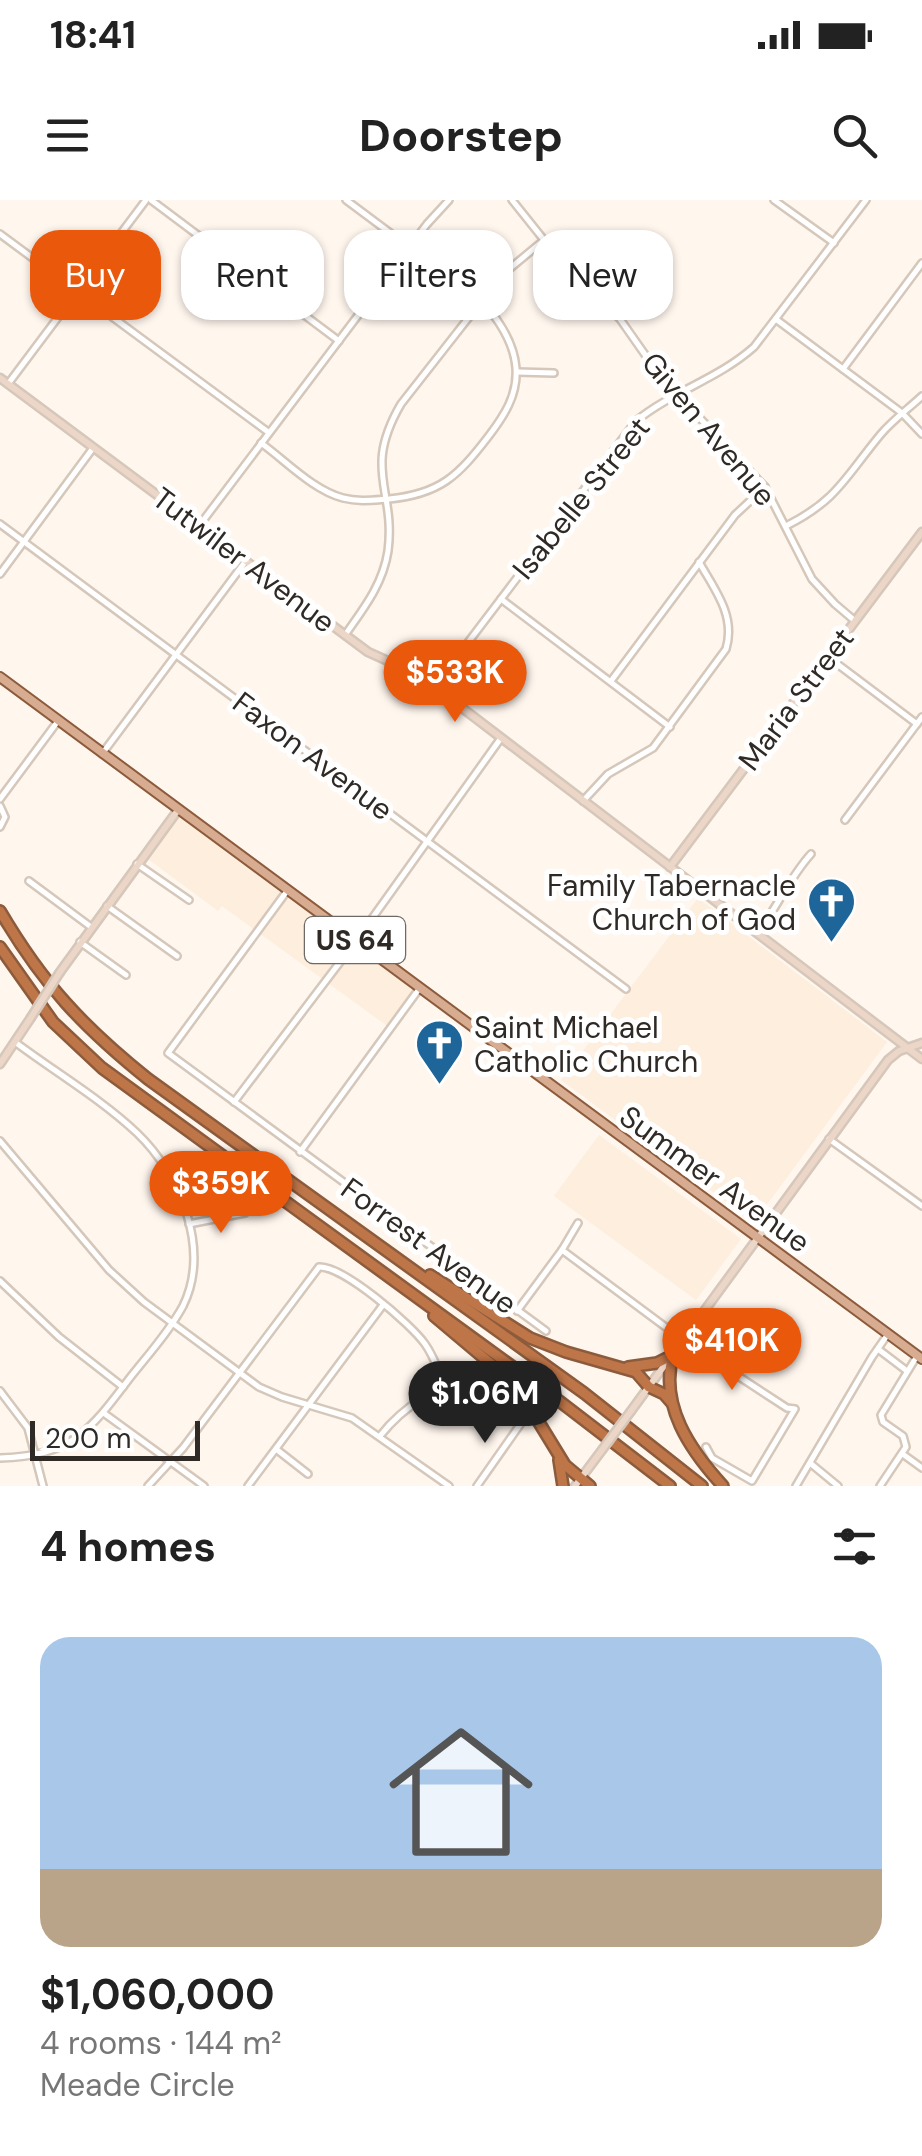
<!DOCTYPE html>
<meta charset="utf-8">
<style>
:root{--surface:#fff;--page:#f2f2f2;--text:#222;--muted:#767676;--line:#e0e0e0;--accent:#ea580c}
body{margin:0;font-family:"DM Sans",sans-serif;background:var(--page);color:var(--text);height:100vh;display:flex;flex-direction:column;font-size:38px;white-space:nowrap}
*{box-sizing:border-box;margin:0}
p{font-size:32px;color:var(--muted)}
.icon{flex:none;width:55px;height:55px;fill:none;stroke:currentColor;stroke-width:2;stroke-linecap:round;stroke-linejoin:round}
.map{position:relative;height:1286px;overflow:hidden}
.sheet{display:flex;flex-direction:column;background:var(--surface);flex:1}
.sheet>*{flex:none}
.hud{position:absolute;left:30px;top:30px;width:862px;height:90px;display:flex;gap:20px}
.scale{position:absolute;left:30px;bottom:25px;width:170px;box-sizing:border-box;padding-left:10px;border:5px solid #2f2a25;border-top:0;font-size:28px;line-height:35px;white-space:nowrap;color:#2f2a25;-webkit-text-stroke:8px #fff;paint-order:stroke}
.price{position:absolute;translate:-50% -85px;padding:0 22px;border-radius:35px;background:var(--accent);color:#fff;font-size:32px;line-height:65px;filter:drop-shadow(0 2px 5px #0008)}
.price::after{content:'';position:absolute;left:50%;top:60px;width:30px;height:22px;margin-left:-15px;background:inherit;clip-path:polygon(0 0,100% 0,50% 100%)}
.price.current{background:#222;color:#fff}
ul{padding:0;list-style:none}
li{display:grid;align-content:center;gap:20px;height:530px;padding:0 40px}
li+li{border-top:2px solid var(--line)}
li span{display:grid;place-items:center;height:310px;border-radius:30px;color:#555}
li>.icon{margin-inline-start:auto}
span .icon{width:180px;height:180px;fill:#fffc;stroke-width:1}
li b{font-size:42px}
h2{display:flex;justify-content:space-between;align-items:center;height:120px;padding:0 40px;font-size:42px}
.pill{padding:0 35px;border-radius:30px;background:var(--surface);box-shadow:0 2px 8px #0004;font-size:35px;line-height:90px}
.pill.current{background:var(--accent);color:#fff}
.status{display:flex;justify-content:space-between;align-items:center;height:70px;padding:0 50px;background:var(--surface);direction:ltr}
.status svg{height:28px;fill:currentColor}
header{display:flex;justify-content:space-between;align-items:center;height:130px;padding:0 40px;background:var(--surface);font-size:45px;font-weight:700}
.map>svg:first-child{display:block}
.built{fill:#fdeede}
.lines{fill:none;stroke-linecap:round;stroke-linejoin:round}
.street-casing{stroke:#d5c7ba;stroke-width:10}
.secondary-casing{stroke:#d5c7ba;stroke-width:11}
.primary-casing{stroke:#8c5b3c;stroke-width:12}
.highway-casing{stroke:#8c5b3c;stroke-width:14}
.street{stroke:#fff;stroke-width:5}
.secondary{stroke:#ecd6c8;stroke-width:6}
.primary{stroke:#d8ac91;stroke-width:8}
.highway{stroke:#be7548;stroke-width:9}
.secondary-bridge-casing{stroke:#d5c7ba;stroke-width:11;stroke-linecap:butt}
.secondary-bridge{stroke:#ecd6c8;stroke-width:6}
.labels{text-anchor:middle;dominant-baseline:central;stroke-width:10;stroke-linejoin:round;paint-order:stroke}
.shield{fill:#fff;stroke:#6d6a66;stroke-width:2.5}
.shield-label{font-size:28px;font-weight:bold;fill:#2f2a25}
.street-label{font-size:30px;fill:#2f2a25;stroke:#fff}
.poi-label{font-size:30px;fill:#2f2a25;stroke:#fff;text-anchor:end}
</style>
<div class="status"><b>18:41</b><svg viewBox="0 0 49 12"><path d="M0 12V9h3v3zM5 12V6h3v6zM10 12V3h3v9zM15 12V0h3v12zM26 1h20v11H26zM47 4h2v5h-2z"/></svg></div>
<header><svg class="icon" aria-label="menu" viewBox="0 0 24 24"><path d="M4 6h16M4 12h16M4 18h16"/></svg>Doorstep<svg class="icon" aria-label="search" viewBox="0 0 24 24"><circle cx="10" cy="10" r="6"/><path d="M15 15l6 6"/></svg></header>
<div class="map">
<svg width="922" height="1286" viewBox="0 0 922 1286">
<rect width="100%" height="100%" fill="#fff6ee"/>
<g class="built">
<path d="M178,610L420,788L390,828L222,706L218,711L144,656Z"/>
<path d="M698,698L887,842L754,1022L561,880Z"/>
<path d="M599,935L741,1039L696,1100L554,996Z"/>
</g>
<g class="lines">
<defs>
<g id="street">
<path d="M151,0L339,141"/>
<path d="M346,0L409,47"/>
<path d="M512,0L564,65L620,119L660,176L765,287L812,379L835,404L855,421"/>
<path d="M774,0L834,43"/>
<path d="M0,34L268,232"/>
<path d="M777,120L902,213L922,234"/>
<path d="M843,169L922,63"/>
<path d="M517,172L554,173"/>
<path d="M8,184L146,0"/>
<path d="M261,243C286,261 313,290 343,298C359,302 373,300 389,299C440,294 458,276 488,237C504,216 518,195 516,168C514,142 499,120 482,101"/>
<path d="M0,324L626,789"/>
<path d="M199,326L427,24L449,0"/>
<path d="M786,326C838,300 846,276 881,234C893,220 908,209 922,196"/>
<path d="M0,374L93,248"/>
<path d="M501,399L670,527"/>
<path d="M345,435C364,408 383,384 388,351C396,289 362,271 401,204L502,75L543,41"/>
<path d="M828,457L917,524"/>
<path d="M611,481L735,315L765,287"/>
<path d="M435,486L636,221C673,191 718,179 754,147L866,0"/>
<path d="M102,554L245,362"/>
<path d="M0,599L58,521"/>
<path d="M583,601L608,574L653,548L726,449C736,416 715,390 699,362"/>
<path d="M0,606L5,617L0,627"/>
<path d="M845,620L922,517"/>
<path d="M137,664L189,700"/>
<path d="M29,681L91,727"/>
<path d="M287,691L168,853L546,1131"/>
<path d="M107,706L177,756"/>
<path d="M758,733C777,707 790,677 811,654"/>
<path d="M80,742L126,775"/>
<path d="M234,902L356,741L501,538"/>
<path d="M829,939L922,1006"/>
<path d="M0,941L109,1070L144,1102L259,1187L282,1197L352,1218L449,1286"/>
<path d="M300,952L419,789"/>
<path d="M189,1024L245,1013"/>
<path d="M562,1050L683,1140L787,1208L795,1209L752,1281L712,1258L706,1247"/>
<path d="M0,1081L59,1137L123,1187"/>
<path d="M517,1111L562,1050L578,1023"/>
<path d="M878,1149L907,1171"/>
<path d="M0,1191L28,1228L43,1286"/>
<path d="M105,1214L204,1286"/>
<path d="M380,1236C406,1203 437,1188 476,1173L508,1198L524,1219L477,1286"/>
<path d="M276,1249L308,1274"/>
<path d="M904,1255L922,1268"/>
<path d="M0,1258C71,1256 89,1232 129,1179C147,1156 169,1132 183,1106C211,1049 180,974 137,933C101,899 55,872 15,842"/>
<path d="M810,1263L838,1286"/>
<path d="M148,1286L183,1248L319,1067C342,1065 411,1124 425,1144C434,1157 439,1172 444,1187"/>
<path d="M248,1286L383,1105"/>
<path d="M796,1286L872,1157L888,1134"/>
<path d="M880,1286L906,1247L903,1236L883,1222L881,1215L917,1156"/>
</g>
<g id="secondary">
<path d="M0,178L368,452L419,475L922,859"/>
<path d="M670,667L922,332"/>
<path d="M60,772L178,610"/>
<path d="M0,864L30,819"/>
<path d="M631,1211L888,860L899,851L922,843"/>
<path d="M575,1286L602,1250"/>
</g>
<path id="primary" d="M0,477L922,1159"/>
<g id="highway">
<path d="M0,711C43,784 82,826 148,879L584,1193L702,1286"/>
<path d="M0,747L53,822L102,868L554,1197L670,1286"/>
<path d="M430,1075L530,1138L566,1152L636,1172L649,1187L664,1194L671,1202"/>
<path d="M434,1116L516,1185L565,1265L590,1286"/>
<path d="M673,1155C659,1205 690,1250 723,1286"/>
<path d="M628,1167L657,1163L673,1155"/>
<path d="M559,1260L563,1286"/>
</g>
</defs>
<use href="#street" class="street-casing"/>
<use href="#secondary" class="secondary-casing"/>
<use href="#primary" class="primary-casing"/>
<use href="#highway" class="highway-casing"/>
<use href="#street" class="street"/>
<use href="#secondary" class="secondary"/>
<use href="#primary" class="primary"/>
<use href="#highway" class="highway"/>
<defs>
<g id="secondary-bridge">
<path d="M30,819L60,772"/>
<path d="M602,1250L631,1211"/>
</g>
</defs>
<use href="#secondary-bridge" class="secondary-bridge-casing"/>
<use href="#secondary-bridge" class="secondary-bridge"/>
</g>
<defs>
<symbol id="church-pin" viewBox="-11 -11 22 30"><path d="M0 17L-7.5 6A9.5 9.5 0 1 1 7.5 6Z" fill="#1e6599" stroke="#fff"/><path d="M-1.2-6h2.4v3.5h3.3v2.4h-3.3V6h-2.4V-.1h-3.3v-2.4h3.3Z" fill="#fff"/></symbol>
</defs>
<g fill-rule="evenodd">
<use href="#church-pin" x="804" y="674" width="55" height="75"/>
<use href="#church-pin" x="412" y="816" width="55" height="75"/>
</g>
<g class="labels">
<rect class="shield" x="305" y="717" width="100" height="46" rx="8"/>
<g class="shield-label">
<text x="355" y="740">US 64</text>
</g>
<g class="street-label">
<text transform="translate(709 229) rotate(50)">Given Avenue</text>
<text transform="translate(581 298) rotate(-51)">Isabelle Street</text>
<text transform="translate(244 360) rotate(37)">Tutwiler Avenue</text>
<text transform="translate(796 499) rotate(-53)">Maria Street</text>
<text transform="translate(313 556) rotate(37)">Faxon Avenue</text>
<text transform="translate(715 979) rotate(36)">Summer Avenue</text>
<text transform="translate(429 1046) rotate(36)">Forrest Avenue</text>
</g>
<g class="poi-label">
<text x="796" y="685">Family Tabernacle<tspan x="796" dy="34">Church of God</tspan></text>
<text x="474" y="827" text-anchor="start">Saint Michael<tspan x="474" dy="34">Catholic Church</tspan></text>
</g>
</g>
</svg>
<div class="scale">200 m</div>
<b class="price" style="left:455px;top:525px">$533K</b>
<b class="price" style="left:221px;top:1036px">$359K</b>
<b class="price" style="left:732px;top:1193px">$410K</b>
<b class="price current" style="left:485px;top:1246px">$1.06M</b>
<div class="hud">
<a class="pill current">Buy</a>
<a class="pill">Rent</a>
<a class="pill">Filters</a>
<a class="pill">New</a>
</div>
</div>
<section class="sheet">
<h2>4 homes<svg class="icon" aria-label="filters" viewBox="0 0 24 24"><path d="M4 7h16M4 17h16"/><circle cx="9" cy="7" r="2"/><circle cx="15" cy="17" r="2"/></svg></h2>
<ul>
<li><span style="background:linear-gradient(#a9c7e8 75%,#b9a48a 0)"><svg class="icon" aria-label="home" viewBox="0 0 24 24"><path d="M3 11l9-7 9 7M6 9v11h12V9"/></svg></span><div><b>$1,060,000</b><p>4 rooms · 144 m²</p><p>Meade Circle</p></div></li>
</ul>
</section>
